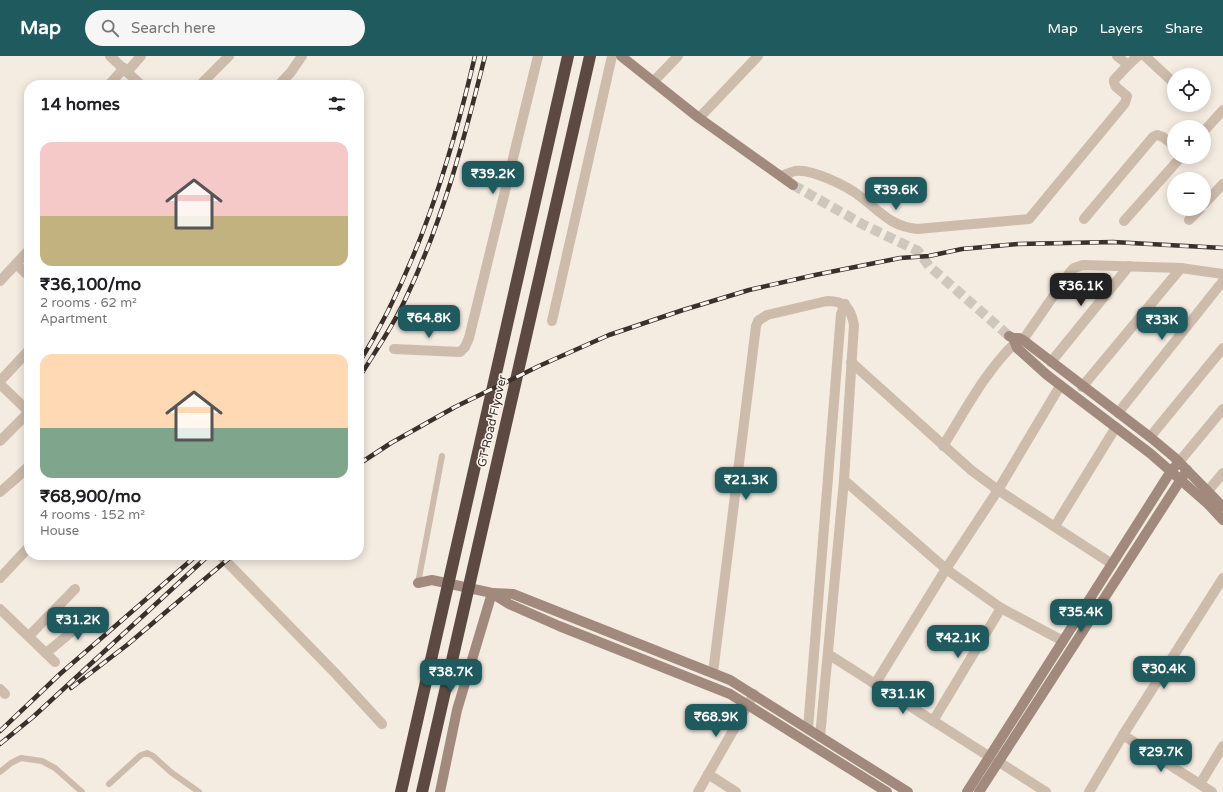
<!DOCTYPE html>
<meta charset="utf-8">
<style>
:root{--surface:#fff;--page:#f6f6f6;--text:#202124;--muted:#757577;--accent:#1f5a5e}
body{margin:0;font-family:"Varela Round",sans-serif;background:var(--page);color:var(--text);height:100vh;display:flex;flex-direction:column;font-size:15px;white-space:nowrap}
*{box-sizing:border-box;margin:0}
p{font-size:13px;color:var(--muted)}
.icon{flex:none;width:22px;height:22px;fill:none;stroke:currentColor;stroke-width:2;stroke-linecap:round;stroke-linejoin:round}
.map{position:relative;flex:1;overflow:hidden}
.sheet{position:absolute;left:24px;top:24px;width:340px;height:480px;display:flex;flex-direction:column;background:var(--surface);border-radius:16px;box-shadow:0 2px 10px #0003}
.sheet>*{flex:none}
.buttons{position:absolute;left:1167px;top:12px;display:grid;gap:8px}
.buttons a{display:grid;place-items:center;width:44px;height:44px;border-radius:50%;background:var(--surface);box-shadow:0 2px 10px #0003;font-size:20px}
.price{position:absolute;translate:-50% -34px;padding:0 9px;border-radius:8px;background:var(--accent);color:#fff;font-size:13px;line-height:26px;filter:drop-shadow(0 1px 2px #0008)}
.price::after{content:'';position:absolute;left:50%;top:24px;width:12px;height:9px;margin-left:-6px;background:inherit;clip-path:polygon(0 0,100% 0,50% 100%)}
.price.selected{background:#222;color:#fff}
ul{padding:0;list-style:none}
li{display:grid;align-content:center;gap:8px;height:212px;padding:0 16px}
li span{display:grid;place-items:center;height:124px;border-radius:12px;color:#555}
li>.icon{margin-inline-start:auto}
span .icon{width:72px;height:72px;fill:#fffc;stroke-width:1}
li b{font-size:17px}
h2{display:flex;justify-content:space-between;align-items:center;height:48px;padding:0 16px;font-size:17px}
header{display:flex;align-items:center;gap:24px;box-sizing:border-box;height:56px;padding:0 20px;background:var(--accent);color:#fff}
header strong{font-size:19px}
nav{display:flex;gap:22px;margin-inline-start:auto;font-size:14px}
.search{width:280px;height:36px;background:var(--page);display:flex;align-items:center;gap:10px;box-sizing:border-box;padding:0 14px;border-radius:22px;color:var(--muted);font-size:15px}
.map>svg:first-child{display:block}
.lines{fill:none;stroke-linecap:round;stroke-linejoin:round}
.secondary-tunnel{stroke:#cfc6bd;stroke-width:10;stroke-dasharray:10 5;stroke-linecap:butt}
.lane{stroke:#cdbbac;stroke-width:6}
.street{stroke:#cdbbac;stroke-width:10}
.secondary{stroke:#a18a7d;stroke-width:10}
.highway{stroke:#5c4a42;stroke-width:12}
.rail-casing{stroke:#3b302b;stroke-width:4.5}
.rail{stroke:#fbf5ee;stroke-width:3;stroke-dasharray:9;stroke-linecap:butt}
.labels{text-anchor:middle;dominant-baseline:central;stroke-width:3;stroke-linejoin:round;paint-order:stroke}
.street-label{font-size:12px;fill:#3b302b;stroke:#fbf5ee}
</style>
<header>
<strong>Map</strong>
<div class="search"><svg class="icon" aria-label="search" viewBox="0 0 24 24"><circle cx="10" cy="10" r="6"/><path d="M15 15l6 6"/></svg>Search here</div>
<nav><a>Map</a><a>Layers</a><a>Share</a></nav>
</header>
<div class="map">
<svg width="1223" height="736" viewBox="0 0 1223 736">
<rect width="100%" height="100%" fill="#f4ebe1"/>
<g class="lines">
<path class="secondary-tunnel" d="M793,129L864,169L918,195L929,210L1009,280"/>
<g class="lane">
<path d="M418,527L442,400"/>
<path d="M0,716L11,707L21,702L42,705L55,712L82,736"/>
<path d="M109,728L141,699L147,697L153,700L172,717L199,736"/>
</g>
<g class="street">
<path d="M110,0L141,29"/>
<path d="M1117,0L1128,9L1138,0"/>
<path d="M1145,0L1174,27"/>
<path d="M127,16L141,0"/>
<path d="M654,25L678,0"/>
<path d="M109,29L124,12"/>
<path d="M200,29L229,0"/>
<path d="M279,29L291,16L302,0"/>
<path d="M699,62L758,0"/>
<path d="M1204,75L1223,54"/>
<path d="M781,120C785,119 791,116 795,115C811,112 849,131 861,141C881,156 890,170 917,173L1029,163L1125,47L1127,40L1116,31L1114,26V24L1128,9"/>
<path d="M1204,148L1223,128"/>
<path d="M1084,163L1153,81L1157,79L1163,81L1174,90"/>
<path d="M1189,164L1200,153"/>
<path d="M1124,165L1181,101"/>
<path d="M16,208L29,220"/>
<path d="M0,225L29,194"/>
<path d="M552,265L612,0"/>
<path d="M1023,284L1070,216L1074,212L1083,209L1181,212L1223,218"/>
<path d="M394,293L460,296L465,291L469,282L538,0"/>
<path d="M851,306L971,414L998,434L1112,508"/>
<path d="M1051,306L1129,210"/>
<path d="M0,325L29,294"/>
<path d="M0,328L29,356"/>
<path d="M1082,331L1181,212"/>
<path d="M1118,357L1223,225"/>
<path d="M1150,381L1223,292"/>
<path d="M0,385L29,356"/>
<path d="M943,390C965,355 984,317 1015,287"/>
<path d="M1179,406L1223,353"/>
<path d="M844,424L946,513L1001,552L1063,585"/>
<path d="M1208,435L1223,417"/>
<path d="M0,436L14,424L29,410"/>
<path d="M1055,470L1116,371"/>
<path d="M220,499L336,618L382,668"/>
<path d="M0,522L28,492"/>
<path d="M0,553L55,606"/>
<path d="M29,580L75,533"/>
<path d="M46,597L96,556"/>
<path d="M828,598L990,701"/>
<path d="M713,617L756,270L758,265L767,259L827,245C845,245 851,252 854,269L844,424L820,681"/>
<path d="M875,628L946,513L998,434L1060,330"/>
<path d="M0,633L5,638"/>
<path d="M933,665L1001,552"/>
<path d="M808,673L841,258L845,248"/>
<path d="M1123,679L1212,736"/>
<path d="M999,706L1046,736"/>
<path d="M708,718L736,736"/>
<path d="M1200,728L1223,690"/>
<path d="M698,736L754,638"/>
<path d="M1089,736L1123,679L1223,522"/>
</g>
<g class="secondary">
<path d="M621,0L699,62L793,129"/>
<path d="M1009,280L1013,282L1017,292L1047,319L1151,398L1208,448L1223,464"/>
<path d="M1013,282H1019L1023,284L1150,381L1174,401L1223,451"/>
<path d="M418,527L432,524L492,537L457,654L440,736"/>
<path d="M492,537L513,538L730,624L908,736"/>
<path d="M493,538L509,548L559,570L730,638L887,736"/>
<path d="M967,736L1171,415L1179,406"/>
<path d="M979,736L1187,414"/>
</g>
<g class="highway">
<path d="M401,736L568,0"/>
<path d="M422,736L590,0"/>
</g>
<defs>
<g id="rail">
<path d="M359,307C417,213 450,106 475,0"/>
<path d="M359,322C374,297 392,272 404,246C442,168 464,84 485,0"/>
<path d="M359,408L391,387L455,351L539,310L609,279L683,254L749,234L815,219L900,202L929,200L962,193L1018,188L1113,186L1223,192"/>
<path d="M71,632L127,589L233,499"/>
<path d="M0,675L60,618L197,499"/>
<path d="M0,688L33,661L209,499"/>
</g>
</defs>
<use href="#rail" class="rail-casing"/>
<use href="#rail" class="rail"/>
</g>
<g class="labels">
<g class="street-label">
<text transform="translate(492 365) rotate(-77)">GT Road Flyover</text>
</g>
</g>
</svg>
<div class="buttons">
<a><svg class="icon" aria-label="locate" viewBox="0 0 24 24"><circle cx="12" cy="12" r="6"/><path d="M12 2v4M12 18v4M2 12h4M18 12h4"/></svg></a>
<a>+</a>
<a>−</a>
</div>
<b class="price" style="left:493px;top:139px">₹39.2K</b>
<b class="price" style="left:896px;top:155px">₹39.6K</b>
<b class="price selected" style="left:1081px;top:251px">₹36.1K</b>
<b class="price" style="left:429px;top:283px">₹64.8K</b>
<b class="price" style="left:1162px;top:285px">₹33K</b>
<b class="price" style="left:746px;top:445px">₹21.3K</b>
<b class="price" style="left:1081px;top:577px">₹35.4K</b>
<b class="price" style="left:78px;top:585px">₹31.2K</b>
<b class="price" style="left:958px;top:603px">₹42.1K</b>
<b class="price" style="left:1164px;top:634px">₹30.4K</b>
<b class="price" style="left:451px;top:637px">₹38.7K</b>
<b class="price" style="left:903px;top:659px">₹31.1K</b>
<b class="price" style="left:716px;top:682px">₹68.9K</b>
<b class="price" style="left:1161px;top:717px">₹29.7K</b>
<section class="sheet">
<h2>14 homes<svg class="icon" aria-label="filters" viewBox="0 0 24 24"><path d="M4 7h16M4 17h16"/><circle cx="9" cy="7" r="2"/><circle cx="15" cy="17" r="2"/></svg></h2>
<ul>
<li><span style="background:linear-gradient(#f6c9c9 60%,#c2b280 0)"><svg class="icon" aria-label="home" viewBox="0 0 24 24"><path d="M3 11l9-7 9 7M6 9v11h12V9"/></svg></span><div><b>₹36,100/mo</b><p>2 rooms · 62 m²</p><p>Apartment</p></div></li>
<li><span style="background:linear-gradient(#ffd9b3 60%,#7fa58c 0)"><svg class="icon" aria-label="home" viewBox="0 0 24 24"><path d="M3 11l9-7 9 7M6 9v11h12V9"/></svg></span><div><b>₹68,900/mo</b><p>4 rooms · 152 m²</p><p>House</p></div></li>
</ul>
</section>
</div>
